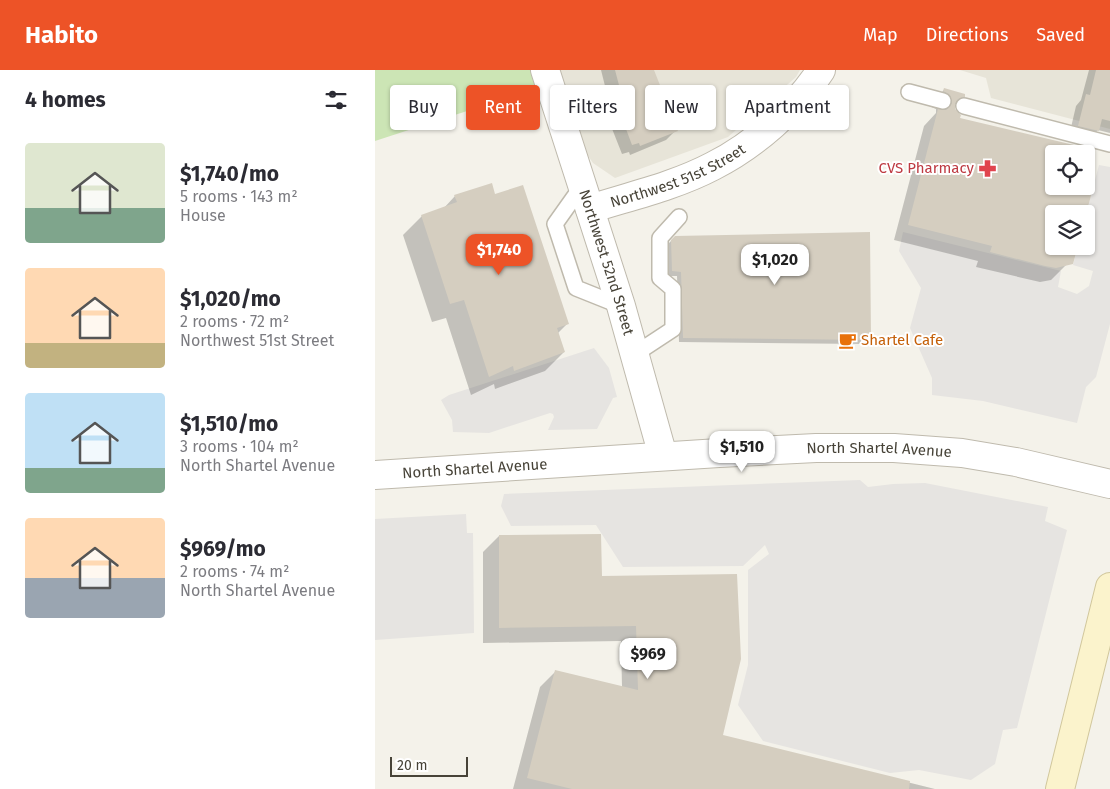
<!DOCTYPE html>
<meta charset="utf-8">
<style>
:root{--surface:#fff;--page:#f7f7f7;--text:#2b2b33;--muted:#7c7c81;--accent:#ed5327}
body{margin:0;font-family:"Fira Sans",sans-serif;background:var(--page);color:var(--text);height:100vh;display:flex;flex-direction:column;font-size:19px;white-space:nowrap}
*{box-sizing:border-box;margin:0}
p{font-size:16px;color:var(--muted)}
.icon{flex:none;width:28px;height:28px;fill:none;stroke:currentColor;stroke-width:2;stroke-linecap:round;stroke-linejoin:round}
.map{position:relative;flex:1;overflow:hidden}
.drawer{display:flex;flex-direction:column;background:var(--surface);width:375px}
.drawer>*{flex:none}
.guide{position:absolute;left:15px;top:15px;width:475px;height:45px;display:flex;gap:10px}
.fabs{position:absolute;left:670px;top:75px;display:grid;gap:10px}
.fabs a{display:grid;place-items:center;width:50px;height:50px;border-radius:5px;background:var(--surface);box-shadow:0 1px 4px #0004;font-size:25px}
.scale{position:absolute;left:15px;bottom:12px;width:78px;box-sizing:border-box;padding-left:5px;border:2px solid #474338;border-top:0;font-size:14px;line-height:18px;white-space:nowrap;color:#474338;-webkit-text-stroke:4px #fff;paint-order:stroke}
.price{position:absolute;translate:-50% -42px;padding:0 11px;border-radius:10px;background:#fff;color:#222;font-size:16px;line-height:32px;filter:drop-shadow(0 1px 2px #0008)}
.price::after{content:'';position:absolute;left:50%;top:30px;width:15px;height:11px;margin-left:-8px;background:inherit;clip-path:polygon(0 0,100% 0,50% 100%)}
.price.current{background:var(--accent);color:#fff}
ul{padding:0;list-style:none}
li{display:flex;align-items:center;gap:15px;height:125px;padding:0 25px}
li span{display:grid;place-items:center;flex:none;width:140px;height:100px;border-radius:5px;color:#555}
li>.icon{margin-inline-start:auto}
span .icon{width:60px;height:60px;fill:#fffc;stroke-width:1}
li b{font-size:21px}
h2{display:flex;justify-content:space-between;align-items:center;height:60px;padding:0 25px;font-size:21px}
.tag{padding:0 18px;border-radius:5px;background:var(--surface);box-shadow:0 1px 4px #0004;font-size:18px;line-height:45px}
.tag.current{background:var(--accent);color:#fff}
header{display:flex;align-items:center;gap:30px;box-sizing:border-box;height:70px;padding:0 25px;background:var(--accent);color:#fff}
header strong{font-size:24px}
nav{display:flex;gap:28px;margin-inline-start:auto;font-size:18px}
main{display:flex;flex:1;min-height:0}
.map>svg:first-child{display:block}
.residential{fill:#e7e4d8}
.green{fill:#cce5b5}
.parking{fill:#e6e4e1}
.shadow{fill:#0003}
.building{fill:#d5cec0}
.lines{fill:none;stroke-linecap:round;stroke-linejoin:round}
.service-casing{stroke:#bfbaad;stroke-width:18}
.minor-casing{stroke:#bfbaad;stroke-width:30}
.tertiary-casing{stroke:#bfbaad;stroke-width:30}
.secondary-casing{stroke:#d1c79c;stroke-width:30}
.service{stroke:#fff;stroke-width:15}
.minor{stroke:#fff;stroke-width:28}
.tertiary{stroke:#fff;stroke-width:28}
.secondary{stroke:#fbf3cc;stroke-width:28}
.labels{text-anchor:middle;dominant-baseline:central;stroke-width:4;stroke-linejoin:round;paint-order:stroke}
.health-label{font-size:15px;fill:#be3a42;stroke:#fff;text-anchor:end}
.street-label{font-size:15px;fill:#474338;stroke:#fff}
.food-label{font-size:15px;fill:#c56008;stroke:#fff;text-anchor:start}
</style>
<header>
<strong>Habito</strong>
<nav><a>Map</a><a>Directions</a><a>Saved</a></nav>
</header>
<main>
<section class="drawer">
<h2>4 homes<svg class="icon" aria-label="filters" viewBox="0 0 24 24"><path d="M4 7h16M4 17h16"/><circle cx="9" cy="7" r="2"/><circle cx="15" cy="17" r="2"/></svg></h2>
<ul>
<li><span style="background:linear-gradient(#dfe7d0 65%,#7fa58c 0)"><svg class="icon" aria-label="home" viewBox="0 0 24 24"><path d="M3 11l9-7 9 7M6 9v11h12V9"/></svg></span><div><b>$1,740/mo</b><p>5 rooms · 143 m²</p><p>House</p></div></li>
<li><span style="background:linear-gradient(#ffd9b3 75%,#c2b280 0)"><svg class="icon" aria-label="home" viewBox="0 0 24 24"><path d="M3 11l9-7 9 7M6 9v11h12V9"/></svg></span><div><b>$1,020/mo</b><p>2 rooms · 72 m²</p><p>Northwest 51st Street</p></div></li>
<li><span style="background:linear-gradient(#bfe0f5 75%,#7fa58c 0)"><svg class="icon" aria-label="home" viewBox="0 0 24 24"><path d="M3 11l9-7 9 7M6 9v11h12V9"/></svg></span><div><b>$1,510/mo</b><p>3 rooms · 104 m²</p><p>North Shartel Avenue</p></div></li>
<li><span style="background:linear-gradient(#ffd9b3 60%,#9aa5b1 0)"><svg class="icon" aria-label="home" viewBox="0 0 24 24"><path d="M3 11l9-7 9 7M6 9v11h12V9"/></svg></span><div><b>$969/mo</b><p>2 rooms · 74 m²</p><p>North Shartel Avenue</p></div></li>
</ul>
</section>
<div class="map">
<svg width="735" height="719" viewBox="0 0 735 719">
<rect width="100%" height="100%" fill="#f4f2ea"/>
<g class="residential">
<path d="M159,0H425L421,7L353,67L240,108L218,93L166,17Z"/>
<path d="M585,0H735V59L616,28L611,8Z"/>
</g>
<path class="green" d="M0,0H159L166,17L0,71Z"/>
<g class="parking">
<path d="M724,95L735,97V254L721,307L711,317L702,353L608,331L557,325V308L535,258L546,218L524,181L528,162L686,201L683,217L702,224L714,216L718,201L698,195L703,176H711V144Z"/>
<path d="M219,278L234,298L242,327L238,328L222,359L173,360L179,347L178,344L175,343L114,363L78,362L77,350L66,330L74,325Z"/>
<path d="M485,410L493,417L518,414L550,413L673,437L670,451L692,460L642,658L628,660L620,694L596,710L544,700L515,703L388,671L363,635L373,595V500L394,484L390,475L368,496L248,497L221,455L136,456L126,436L129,424Z"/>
<path d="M91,444L92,463H98L99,563L0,570V449Z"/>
</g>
<g class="shadow">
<path d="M226,0H278L301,60L291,70L255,85L254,82L247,84L232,46L234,44L229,32L233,28Z"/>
<path d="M714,0H735V63L723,60L713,71L694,66L701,36L706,30Z"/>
<path d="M569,20L588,26L579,36L583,48L711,84H679V176L691,195L676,210L665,212L601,197L603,191L519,170L549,56L561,43V39L554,36V35Z"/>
<path d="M80,126H119L192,254L183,263L189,282L170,301L120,319L119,314L96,325L71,248L57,252L28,165L47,146L68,139Z"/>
<path d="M300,167L494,269L490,274L304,272L302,206H293L291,176Z"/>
<path d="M124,466L226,507L347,666L560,719H138L165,617L181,601L247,617L246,571L108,573V482Z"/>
</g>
<g class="building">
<path d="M240,0H279L303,61L265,76L264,73L257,75L242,35L244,34L239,21L245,19Z"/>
<path d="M721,0H735V51L727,49L724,61L703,56L711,24L715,25Z"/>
<path d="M569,18L590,24V27L583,29L580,34V39L586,45L585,48L720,80L711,113V84H679V116H710V120L717,122L711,144H679V176H703L698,194L681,198L670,196L615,182L617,176L533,155L563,39L571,40L575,37L577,33L575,25L568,21Z"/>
<path d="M117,113L120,124L148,115L194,254L182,258L190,282L139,301L138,296L114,307L89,230L75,234L46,145L82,132L79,125Z"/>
<path d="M495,162L496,270L308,268L306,202L297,201L296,170L300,166Z"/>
<path d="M226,464L227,506L362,504L366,589L348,665L535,711L534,719H197L152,708L180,600L263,620L261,556L124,558V465Z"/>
</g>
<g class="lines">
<defs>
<g id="service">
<path d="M534,22L568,31"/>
<path d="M589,36L735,74"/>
<path d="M207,116L180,154L201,218L246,236"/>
<path d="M260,284L298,259V219L285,208V168L304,147"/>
</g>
<g id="minor">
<path id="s1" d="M170,0L246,236L288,386"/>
<path id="s2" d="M215,139C256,126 300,116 338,96C378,76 422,38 446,0"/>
</g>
<g id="tertiary">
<path id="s3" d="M0,405L344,383L441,378H519L587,383L641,392L735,414"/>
</g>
<path id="secondary" d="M685,719L735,517"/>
</defs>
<use href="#service" class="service-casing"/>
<use href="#minor" class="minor-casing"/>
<use href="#tertiary" class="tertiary-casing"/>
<use href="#secondary" class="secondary-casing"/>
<use href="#service" class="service"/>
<use href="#minor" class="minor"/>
<use href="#tertiary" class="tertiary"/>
<use href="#secondary" class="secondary"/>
</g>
<defs>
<symbol id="pharmacy-bare" viewBox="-9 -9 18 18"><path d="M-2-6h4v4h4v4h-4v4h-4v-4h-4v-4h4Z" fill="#e0444e" stroke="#fff" stroke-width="2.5" paint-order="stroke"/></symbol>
<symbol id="cafe-bare" viewBox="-9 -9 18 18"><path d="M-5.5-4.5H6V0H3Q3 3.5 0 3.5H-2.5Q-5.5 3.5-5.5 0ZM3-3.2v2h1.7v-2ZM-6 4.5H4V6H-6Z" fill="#e8710a" stroke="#fff" stroke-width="2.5" paint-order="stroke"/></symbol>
</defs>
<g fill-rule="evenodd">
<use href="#pharmacy-bare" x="600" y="86" width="25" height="25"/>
<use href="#cafe-bare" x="460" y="258" width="25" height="25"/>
</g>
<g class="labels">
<g class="health-label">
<text x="599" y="98">CVS Pharmacy</text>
</g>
<g class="street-label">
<text stroke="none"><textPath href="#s2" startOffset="94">Northwest 51st Street</textPath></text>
<text stroke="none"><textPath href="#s1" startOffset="202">Northwest 52nd Street</textPath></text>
<text stroke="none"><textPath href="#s3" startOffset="505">North Shartel Avenue</textPath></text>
<text stroke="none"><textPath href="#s3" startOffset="100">North Shartel Avenue</textPath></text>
</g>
<g class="food-label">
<text x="486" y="270">Shartel Cafe</text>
</g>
</g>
</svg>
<div class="fabs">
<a><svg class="icon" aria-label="locate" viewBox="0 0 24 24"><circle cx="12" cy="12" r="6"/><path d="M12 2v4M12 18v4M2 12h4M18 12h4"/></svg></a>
<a><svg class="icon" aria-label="layers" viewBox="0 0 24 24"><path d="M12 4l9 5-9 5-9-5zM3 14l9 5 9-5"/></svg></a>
</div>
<div class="scale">20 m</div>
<b class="price current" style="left:124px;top:206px">$1,740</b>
<b class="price" style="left:400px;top:216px">$1,020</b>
<b class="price" style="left:367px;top:403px">$1,510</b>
<b class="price" style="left:273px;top:610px">$969</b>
<div class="guide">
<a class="tag">Buy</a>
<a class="tag current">Rent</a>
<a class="tag">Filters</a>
<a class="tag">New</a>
<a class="tag">Apartment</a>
</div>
</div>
</main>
